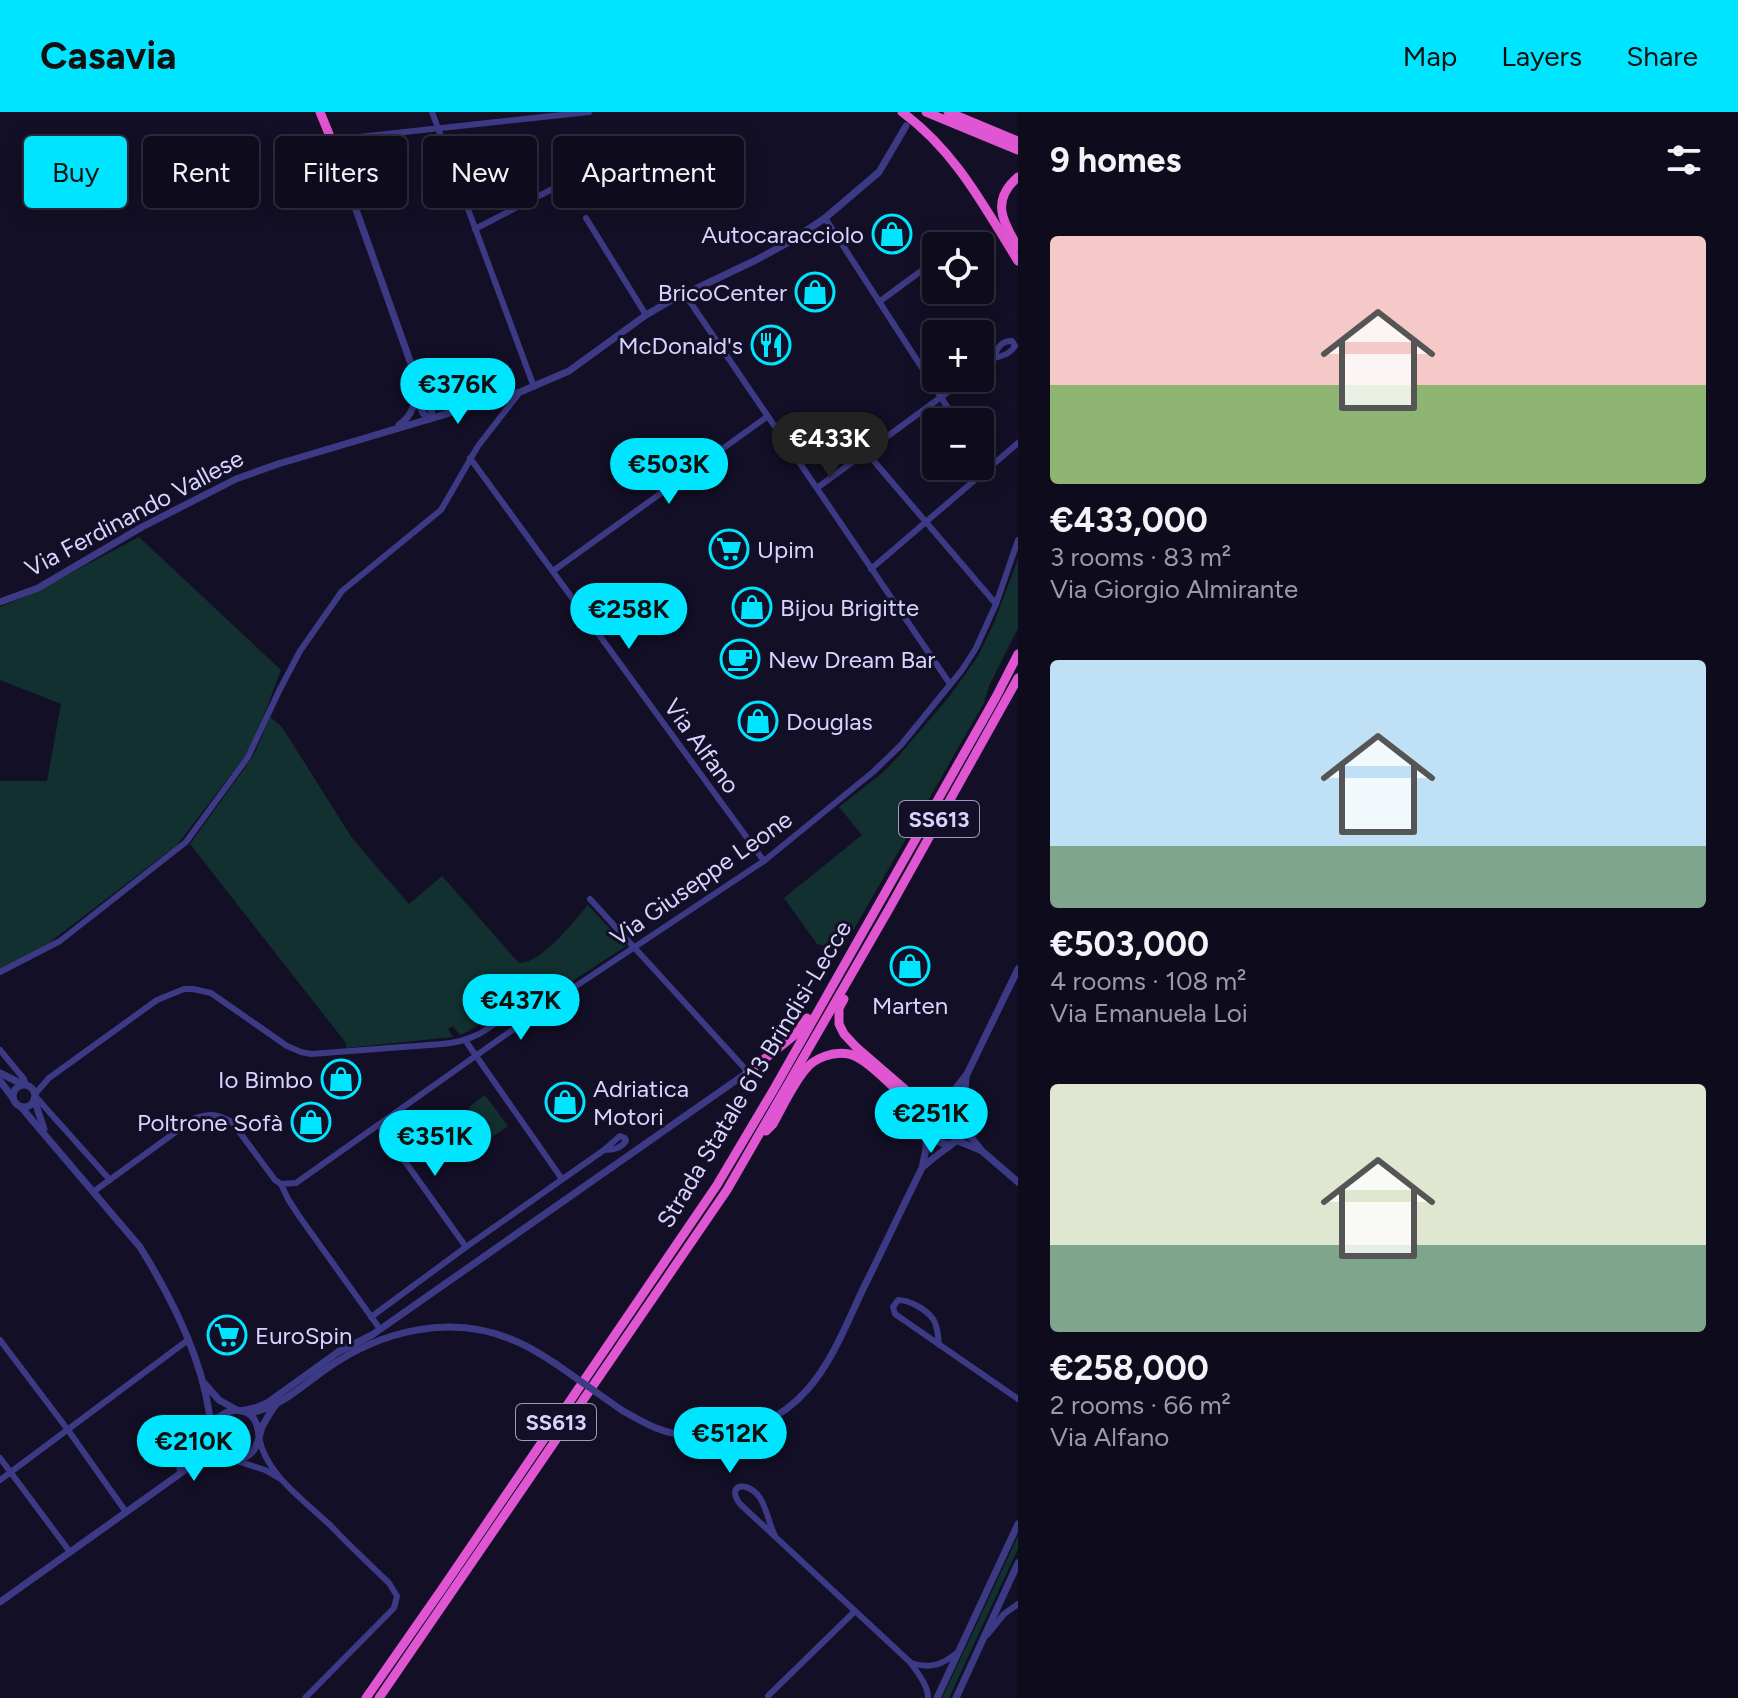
<!DOCTYPE html>
<meta charset="utf-8">
<style>
:root{--surface:#0e0b1c;--page:#1c1929;--text:#f1f3f6;--muted:#9b9ba3;--line:#2e2b3b;--accent:#00e5ff}
body{margin:0;font-family:Figtree,sans-serif;background:var(--page);color:var(--text);height:100vh;display:flex;flex-direction:column;font-size:30px;white-space:nowrap}
*{box-sizing:border-box;margin:0}
p{font-size:26px;color:var(--muted)}
.icon{flex:none;width:44px;height:44px;fill:none;stroke:currentColor;stroke-width:2;stroke-linecap:round;stroke-linejoin:round}
.map{position:relative;flex:1;overflow:hidden}
.drawer{display:flex;flex-direction:column;background:var(--surface);width:720px}
.drawer>*{flex:none}
.guide{position:absolute;left:24px;top:24px;width:760px;height:72px;display:flex;gap:16px}
.tools{position:absolute;left:922px;top:120px;display:grid;gap:16px}
.tools a{display:grid;place-items:center;width:72px;height:72px;border-radius:8px;background:var(--surface);box-shadow:0 4px 20px #0003,0 0 0 2px var(--line);font-size:40px}
.price{position:absolute;translate:-50% -68px;padding:0 18px;border-radius:28px;background:var(--accent);color:#111;font-size:26px;line-height:52px;filter:drop-shadow(0 2px 4px #0008)}
.price::after{content:'';position:absolute;left:50%;top:48px;width:24px;height:18px;margin-left:-12px;background:inherit;clip-path:polygon(0 0,100% 0,50% 100%)}
.price.on{background:#222;color:#fff}
ul{padding:0;list-style:none}
li{display:grid;align-content:center;gap:16px;height:424px;padding:0 32px}
li span{display:grid;place-items:center;height:248px;border-radius:8px;color:#555}
li>.icon{margin-inline-start:auto}
span .icon{width:144px;height:144px;fill:#fffc;stroke-width:1}
li b{font-size:34px}
h2{display:flex;justify-content:space-between;align-items:center;height:96px;padding:0 32px;font-size:34px}
.tag{padding:0 28px;border-radius:8px;background:var(--surface);box-shadow:0 4px 20px #0003,0 0 0 2px var(--line);font-size:28px;line-height:72px}
.tag.on{background:var(--accent);color:#111}
header{display:flex;align-items:center;gap:48px;box-sizing:border-box;height:112px;padding:0 40px;background:var(--accent);color:#111}
header strong{font-size:38px}
nav{display:flex;gap:44px;margin-inline-start:auto;font-size:28px}
main{display:flex;flex:1;min-height:0}
.map>svg:first-child{display:block}
.green{fill:#12302f}
.lines{fill:none;stroke-linecap:round;stroke-linejoin:round}
.minor{stroke:#3d3a85;stroke-width:6}
.tertiary{stroke:#3d3a85;stroke-width:7}
.trunk{stroke:#e055d1;stroke-width:9}
.tertiary-bridge{stroke:#3d3a85;stroke-width:7}
.labels{text-anchor:middle;dominant-baseline:central;stroke-width:6;stroke-linejoin:round;paint-order:stroke}
.shield{fill:#130f26;stroke:#9e99be;stroke-width:2}
.shield-label{font-size:22px;font-weight:bold;fill:#d9d4ff}
.poi-label{font-size:24px;fill:#d9d4ff;stroke:#130f26;text-anchor:start}
.street-label{font-size:24px;fill:#d9d4ff;stroke:#130f26}
</style>
<header>
<strong>Casavia</strong>
<nav><a>Map</a><a>Layers</a><a>Share</a></nav>
</header>
<main>
<div class="map">
<svg width="1018" height="1586" viewBox="0 0 1018 1586">
<rect width="100%" height="100%" fill="#130f26"/>
<g class="green">
<path d="M139,425L281,558L259,616L246,643L177,733L46,833L0,857V669H47L61,592L0,568V495L31,482Z"/>
<path d="M1018,447V516L989,574L984,591L854,817L836,842L828,835L817,832L784,786L862,723L839,695L881,662L896,647L949,585L978,544L993,513Z"/>
<path d="M270,605L281,614L289,626L352,726L409,792L442,764L519,851C541,852 574,809 588,793L626,834L553,882L523,885L467,920L460,923L453,914L448,917L453,925L346,936V931L190,732L252,646L259,632Z"/>
<path d="M485,983L508,1014L491,1026L469,995Z"/>
<path d="M465,998L486,1029L470,1041L448,1010Z"/>
<path d="M1018,1424V1437L1015,1443L949,1586H942Z"/>
</g>
<g class="lines">
<g class="minor">
<path d="M432,0L534,275"/>
<path d="M331,28L589,0"/>
<path d="M586,106L646,203"/>
<path d="M825,106L957,310"/>
<path d="M475,117L630,37"/>
<path d="M945,134L950,130H954L958,134"/>
<path d="M684,181L950,572"/>
<path d="M879,190L936,148"/>
<path d="M980,256C985,253 990,248 995,246C1004,243 1010,242 1015,234L1012,229C1000,228 997,239 992,247"/>
<path d="M867,341L996,492"/>
<path d="M980,345L988,358"/>
<path d="M470,346L764,749"/>
<path d="M817,376L967,266"/>
<path d="M871,457L1018,331"/>
<path d="M553,459L768,304"/>
<path d="M590,787L748,960"/>
<path d="M0,860L60,829L186,730L248,645L279,579L300,539L342,479L441,398L478,334L520,280"/>
<path d="M465,928L562,1067"/>
<path d="M0,938L24,967L26,973"/>
<path d="M35,982L49,966L157,888L184,877H193L211,881L287,934L301,940L311,942L442,932C455,931 467,928 479,922C506,907 515,888 549,892"/>
<path d="M35,984L110,1068"/>
<path d="M379,1013L466,1135"/>
<path d="M281,1072L288,1087L299,1104L380,1217"/>
<path d="M93,1080L195,1006C211,1001 218,1002 232,1010L275,1068L281,1072L296,1071L549,892L764,749L873,660L901,633L962,558L976,536L996,492L1018,428"/>
<path d="M371,1205L466,1135L604,1038L620,1024L625,1026L626,1029C620,1037 613,1038 604,1038"/>
<path d="M0,1228L68,1318L126,1400"/>
<path d="M939,1233C938,1225 938,1214 933,1207C926,1197 909,1188 898,1188L893,1195L895,1202L1018,1287"/>
<path d="M259,1325C265,1362 305,1389 330,1413C349,1433 369,1452 389,1471L397,1484L394,1496L305,1586"/>
<path d="M0,1346L70,1440"/>
<path d="M234,1348L265,1358L279,1366"/>
<path d="M0,1368L188,1228"/>
<path d="M775,1424C769,1412 767,1397 760,1386C748,1368 725,1372 740,1392L911,1551C918,1562 928,1573 928,1586"/>
<path d="M987,1523L1004,1502L1018,1492"/>
<path d="M911,1551C931,1557 942,1553 958,1540"/>
<path d="M768,1584L855,1499"/>
</g>
<g class="tertiary">
<path d="M329,22L410,249L429,287L432,302L429,307"/>
<path d="M413,263C416,278 416,297 429,307"/>
<path d="M427,278L446,289L467,292"/>
<path d="M399,313C409,306 415,295 415,283"/>
<path d="M0,490L38,476L142,415L236,367L278,352L520,280L569,259L646,203L670,189L756,148L791,129L825,106L879,60L906,14"/>
<path d="M0,961L22,972"/>
<path d="M0,969L13,986"/>
<circle cx="24" cy="984" r="11"/>
<path d="M34,987L44,1017"/>
<path d="M21,995L140,1135C173,1188 207,1255 211,1318"/>
<path d="M964,1000L966,965"/>
<path d="M929,1019C933,1028 941,1033 951,1032"/>
<path d="M966,1019L982,1039L1018,1070"/>
<path d="M958,1029L980,1038"/>
<path d="M924,1054C930,1049 937,1043 944,1038C956,1029 974,1020 964,1002C959,993 951,992 942,993"/>
<path d="M205,1272L219,1288L235,1297"/>
<path d="M241,1299L255,1296L267,1291L338,1240L372,1223L748,960"/>
<path d="M623,1299C634,1305 644,1311 656,1316C707,1336 771,1319 807,1278C832,1250 847,1211 863,1177C883,1137 902,1096 922,1056L926,1037L928,1006L931,1000L950,984L967,962L1018,857"/>
<path d="M253,1300C280,1296 304,1272 326,1257C380,1219 450,1201 513,1228C529,1234 542,1243 556,1252"/>
<path d="M259,1325C256,1271 184,1311 219,1341C226,1347 235,1348 243,1346C257,1341 258,1328 262,1315C266,1308 270,1300 275,1294"/>
<path d="M180,1357L210,1324"/>
<path d="M0,1490L188,1356L204,1349L223,1344"/>
<path d="M937,1586L1018,1412"/>
<path d="M956,1586L1018,1451"/>
</g>
<g class="trunk">
<path d="M320,0L329,22"/>
<path d="M902,0C956,40 983,93 1018,149"/>
<path d="M926,0L1018,38"/>
<path d="M948,0L1018,29"/>
<path d="M1018,65C991,88 1002,109 1018,135"/>
<path d="M844,887L839,896V912L844,922L857,936L916,987L936,996"/>
<path d="M748,960L796,922L807,906"/>
<path d="M766,1019L773,1012C783,994 792,974 805,958C814,946 833,939 849,942C869,946 913,995 927,1012"/>
<path d="M366,1586L442,1477L717,1073L774,977L996,585L1018,542"/>
<path d="M379,1586L727,1078L889,797L1018,566"/>
</g>
<path class="tertiary-bridge" d="M556,1252L623,1299"/>
</g>
<defs>
<symbol id="shop-ring" viewBox="-11 -11 22 22"><circle r="9.5" fill="#130f26" stroke="#00e5ff" stroke-width="1.5"/><path d="M-5-2.5h2.3a2.7 3.5 0 0 1 5.4 0H5L5.5 6h-11ZM-1.5-2.5h3a1.5 2.3 0 0 0-3 0Z" fill="#00e5ff"/></symbol>
<symbol id="restaurant-ring" viewBox="-11 -11 22 22"><circle r="9.5" fill="#130f26" stroke="#00e5ff" stroke-width="1.5"/><path d="M-5-6h1v4h1v-4h1v4h1v-4h1v5L-1.5 .5V6h-2V.5L-5-1ZM5-6V6H3V1.5H1.5Q1.5-4 5-6Z" fill="#00e5ff"/></symbol>
<symbol id="supermarket-ring" viewBox="-11 -11 22 22"><circle r="9.5" fill="#130f26" stroke="#00e5ff" stroke-width="1.5"/><path d="M-6-5.5h2.5l.6 2H6L4.5 2H-2.5L-4.4-4H-6ZM-1.5 3.2a1.3 1.3 0 1 0 .1 0ZM3 3.2a1.3 1.3 0 1 0 .1 0Z" fill="#00e5ff"/></symbol>
<symbol id="cafe-ring" viewBox="-11 -11 22 22"><circle r="9.5" fill="#130f26" stroke="#00e5ff" stroke-width="1.5"/><path d="M-5.5-4.5H6V0H3Q3 3.5 0 3.5H-2.5Q-5.5 3.5-5.5 0ZM3-3.2v2h1.7v-2ZM-6 4.5H4V6H-6Z" fill="#00e5ff"/></symbol>
</defs>
<g fill-rule="evenodd">
<use href="#shop-ring" x="870" y="100" width="44" height="44"/>
<use href="#shop-ring" x="793" y="158" width="44" height="44"/>
<use href="#restaurant-ring" x="749" y="211" width="44" height="44"/>
<use href="#supermarket-ring" x="707" y="415" width="44" height="44"/>
<use href="#shop-ring" x="730" y="473" width="44" height="44"/>
<use href="#cafe-ring" x="718" y="525" width="44" height="44"/>
<use href="#shop-ring" x="736" y="587" width="44" height="44"/>
<use href="#shop-ring" x="888" y="832" width="44" height="44"/>
<use href="#shop-ring" x="319" y="945" width="44" height="44"/>
<use href="#shop-ring" x="543" y="968" width="44" height="44"/>
<use href="#shop-ring" x="289" y="988" width="44" height="44"/>
<use href="#supermarket-ring" x="205" y="1201" width="44" height="44"/>
</g>
<g class="labels">
<g class="shield">
<rect x="899" y="689" width="80" height="36" rx="6"/>
<rect x="516" y="1292" width="80" height="36" rx="6"/>
</g>
<g class="shield-label">
<text x="939" y="707">SS613</text>
<text x="556" y="1310">SS613</text>
</g>
<g class="poi-label">
<text x="864" y="122" text-anchor="end">Autocaracciolo</text>
<text x="787" y="180" text-anchor="end">BricoCenter</text>
<text x="743" y="233" text-anchor="end">McDonald's</text>
<text x="757" y="437">Upim</text>
<text x="780" y="495">Bijou Brigitte</text>
<text x="768" y="547">New Dream Bar</text>
<text x="786" y="609">Douglas</text>
<text x="910" y="893" text-anchor="middle">Marten</text>
<text x="313" y="967" text-anchor="end">Io Bimbo</text>
<text x="593" y="976">Adriatica<tspan x="593" dy="28">Motori</tspan></text>
<text x="283" y="1010" text-anchor="end">Poltrone Sofà</text>
<text x="255" y="1223">EuroSpin</text>
</g>
<g class="street-label">
<text transform="translate(134 401) rotate(-28)">Via Ferdinando Vallese</text>
<text transform="translate(702 634) rotate(54)">Via Alfano</text>
<text transform="translate(701 766) rotate(-35)">Via Giuseppe Leone</text>
<text transform="translate(754 962) rotate(-59)">Strada Statale 613 Brindisi-Lecce</text>
</g>
</g>
</svg>
<div class="tools">
<a><svg class="icon" aria-label="locate" viewBox="0 0 24 24"><circle cx="12" cy="12" r="6"/><path d="M12 2v4M12 18v4M2 12h4M18 12h4"/></svg></a>
<a>+</a>
<a>−</a>
</div>
<b class="price" style="left:458px;top:314px">€376K</b>
<b class="price on" style="left:830px;top:368px">€433K</b>
<b class="price" style="left:669px;top:394px">€503K</b>
<b class="price" style="left:629px;top:539px">€258K</b>
<b class="price" style="left:521px;top:930px">€437K</b>
<b class="price" style="left:931px;top:1043px">€251K</b>
<b class="price" style="left:435px;top:1066px">€351K</b>
<b class="price" style="left:730px;top:1363px">€512K</b>
<b class="price" style="left:194px;top:1371px">€210K</b>
<div class="guide">
<a class="tag on">Buy</a>
<a class="tag">Rent</a>
<a class="tag">Filters</a>
<a class="tag">New</a>
<a class="tag">Apartment</a>
</div>
</div>
<section class="drawer">
<h2>9 homes<svg class="icon" aria-label="filters" viewBox="0 0 24 24"><path d="M4 7h16M4 17h16"/><circle cx="9" cy="7" r="2"/><circle cx="15" cy="17" r="2"/></svg></h2>
<ul>
<li><span style="background:linear-gradient(#f6c9c9 60%,#8fb573 0)"><svg class="icon" aria-label="home" viewBox="0 0 24 24"><path d="M3 11l9-7 9 7M6 9v11h12V9"/></svg></span><div><b>€433,000</b><p>3 rooms · 83 m²</p><p>Via Giorgio Almirante</p></div></li>
<li><span style="background:linear-gradient(#bfe0f5 75%,#7fa58c 0)"><svg class="icon" aria-label="home" viewBox="0 0 24 24"><path d="M3 11l9-7 9 7M6 9v11h12V9"/></svg></span><div><b>€503,000</b><p>4 rooms · 108 m²</p><p>Via Emanuela Loi</p></div></li>
<li><span style="background:linear-gradient(#dfe7d0 65%,#7fa58c 0)"><svg class="icon" aria-label="home" viewBox="0 0 24 24"><path d="M3 11l9-7 9 7M6 9v11h12V9"/></svg></span><div><b>€258,000</b><p>2 rooms · 66 m²</p><p>Via Alfano</p></div></li>
</ul>
</section>
</main>
